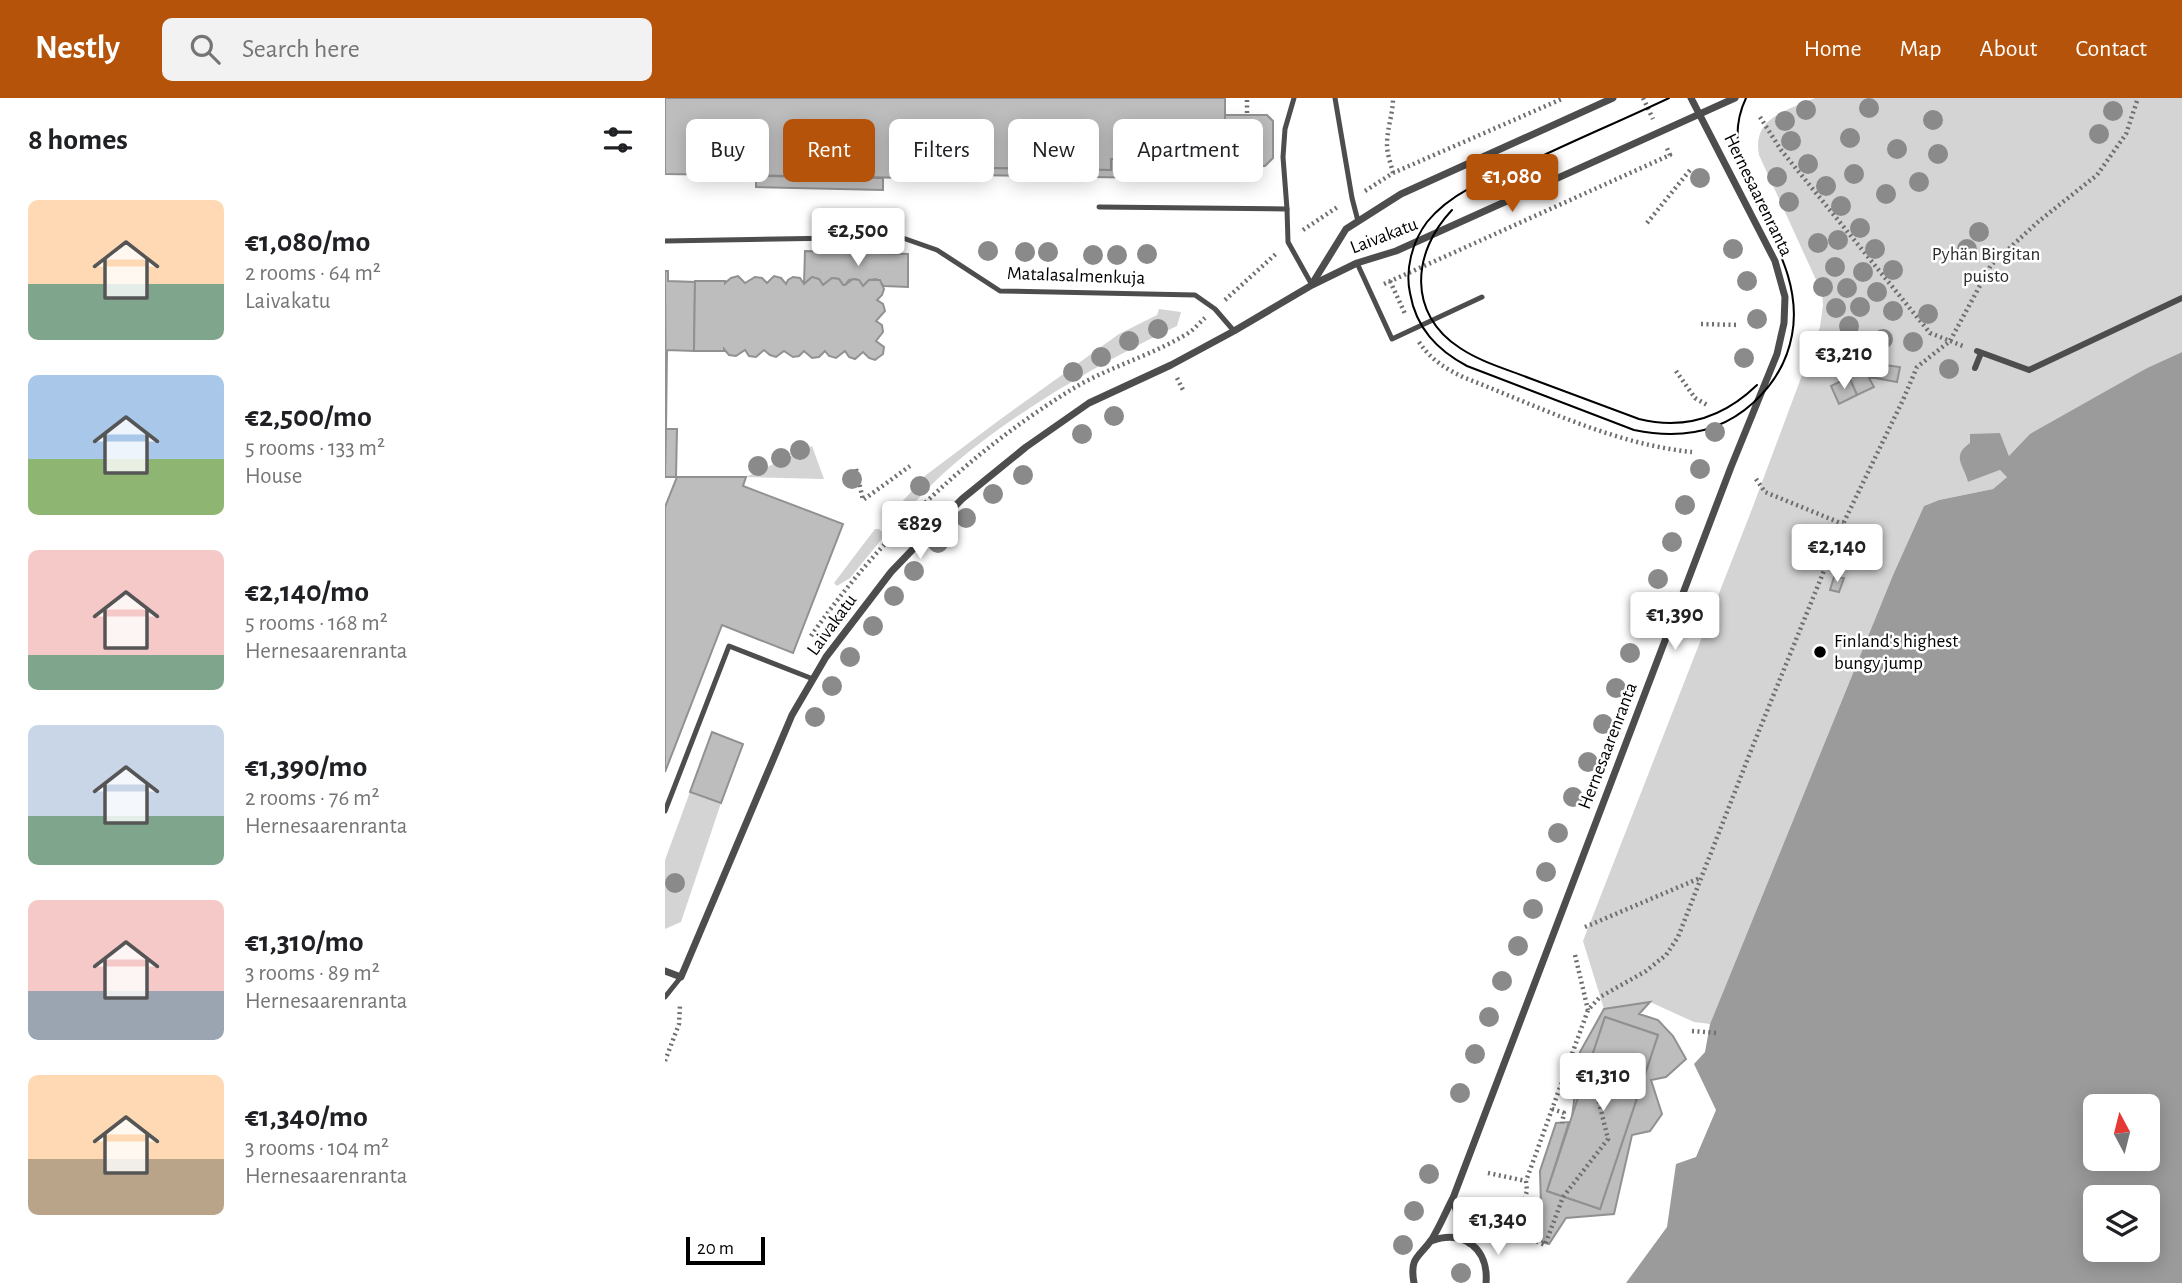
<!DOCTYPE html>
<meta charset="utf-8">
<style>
:root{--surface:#fff;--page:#f2f2f2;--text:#202124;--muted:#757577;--accent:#b45309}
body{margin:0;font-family:"Alegreya Sans",sans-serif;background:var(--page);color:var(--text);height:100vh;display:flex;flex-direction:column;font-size:26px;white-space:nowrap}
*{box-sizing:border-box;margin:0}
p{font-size:23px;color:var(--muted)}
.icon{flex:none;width:38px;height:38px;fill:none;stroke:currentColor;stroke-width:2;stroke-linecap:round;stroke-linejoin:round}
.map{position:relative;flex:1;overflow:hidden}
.sheet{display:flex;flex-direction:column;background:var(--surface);width:665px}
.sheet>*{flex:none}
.guide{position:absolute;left:21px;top:21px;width:665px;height:63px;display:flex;gap:14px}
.needle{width:46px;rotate:353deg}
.tools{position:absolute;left:1418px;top:996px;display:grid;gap:14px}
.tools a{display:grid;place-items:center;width:77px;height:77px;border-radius:10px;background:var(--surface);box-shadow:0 4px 18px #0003;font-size:35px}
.scale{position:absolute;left:21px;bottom:18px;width:79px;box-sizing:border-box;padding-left:7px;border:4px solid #000;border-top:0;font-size:19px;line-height:24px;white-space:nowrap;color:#000;-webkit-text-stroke:5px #fff;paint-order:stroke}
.price{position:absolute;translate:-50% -60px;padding:0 16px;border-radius:7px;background:#fff;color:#222;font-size:23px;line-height:46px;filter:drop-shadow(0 2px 4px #0008)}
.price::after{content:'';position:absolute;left:50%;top:42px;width:21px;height:16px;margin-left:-10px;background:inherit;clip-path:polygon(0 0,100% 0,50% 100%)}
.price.active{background:var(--accent);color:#fff}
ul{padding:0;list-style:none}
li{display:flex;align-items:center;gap:21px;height:175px;padding:0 28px}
li span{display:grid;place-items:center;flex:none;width:196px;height:140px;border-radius:10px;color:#555}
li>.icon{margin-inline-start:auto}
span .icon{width:84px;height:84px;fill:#fffc;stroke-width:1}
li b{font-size:30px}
h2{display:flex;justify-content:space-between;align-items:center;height:84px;padding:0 28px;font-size:30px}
.chip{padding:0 24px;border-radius:10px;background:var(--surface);box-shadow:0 4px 18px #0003;font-size:24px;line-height:63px}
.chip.active{background:var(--accent);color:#fff}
header{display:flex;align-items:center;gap:42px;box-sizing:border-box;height:98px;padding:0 35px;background:var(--accent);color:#fff}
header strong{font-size:33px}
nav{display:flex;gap:38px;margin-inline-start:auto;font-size:24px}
.search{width:490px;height:63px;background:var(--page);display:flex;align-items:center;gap:18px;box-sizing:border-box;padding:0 24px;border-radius:10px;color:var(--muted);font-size:26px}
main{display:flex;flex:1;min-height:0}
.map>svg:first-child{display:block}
.green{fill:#d4d4d4}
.water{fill:#9b9b9b;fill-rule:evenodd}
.building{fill:#bdbdbd;stroke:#919191;stroke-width:2}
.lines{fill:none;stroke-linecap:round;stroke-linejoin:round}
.path{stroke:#6f6f6f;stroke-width:4.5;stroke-dasharray:2 3.5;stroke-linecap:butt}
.service{stroke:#4d4d4d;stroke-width:5}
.pedestrian{stroke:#4d4d4d;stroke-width:6}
.minor{stroke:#4d4d4d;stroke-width:7}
.tram{stroke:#000;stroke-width:2}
.tree{fill:#8a8a8a}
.poi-dot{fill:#000;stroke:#fff;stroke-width:2.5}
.labels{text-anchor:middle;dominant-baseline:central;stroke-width:5;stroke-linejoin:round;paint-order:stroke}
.street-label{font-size:19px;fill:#000;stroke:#fff}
.park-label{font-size:19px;fill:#2b2b2b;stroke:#fff}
.poi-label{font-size:19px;fill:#000;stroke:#fff;text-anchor:start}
</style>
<header>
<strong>Nestly</strong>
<div class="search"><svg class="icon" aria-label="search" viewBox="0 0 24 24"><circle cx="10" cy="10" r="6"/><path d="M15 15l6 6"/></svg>Search here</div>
<nav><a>Home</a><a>Map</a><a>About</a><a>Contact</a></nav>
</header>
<main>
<section class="sheet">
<h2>8 homes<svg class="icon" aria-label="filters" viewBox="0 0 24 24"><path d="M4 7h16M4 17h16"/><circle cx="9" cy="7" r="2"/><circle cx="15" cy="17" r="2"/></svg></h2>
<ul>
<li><span style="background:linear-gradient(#ffd9b3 60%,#7fa58c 0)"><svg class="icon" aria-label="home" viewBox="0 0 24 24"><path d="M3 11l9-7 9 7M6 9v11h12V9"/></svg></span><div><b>€1,080/mo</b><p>2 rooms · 64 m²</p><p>Laivakatu</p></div></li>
<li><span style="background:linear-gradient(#a9c7e8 60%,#8fb573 0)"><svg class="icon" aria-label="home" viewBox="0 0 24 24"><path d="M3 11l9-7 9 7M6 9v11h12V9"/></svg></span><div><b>€2,500/mo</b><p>5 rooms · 133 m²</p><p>House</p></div></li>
<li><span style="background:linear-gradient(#f6c9c9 75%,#7fa58c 0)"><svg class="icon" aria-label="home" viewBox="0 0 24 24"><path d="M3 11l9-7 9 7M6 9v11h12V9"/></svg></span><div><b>€2,140/mo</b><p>5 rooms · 168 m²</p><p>Hernesaarenranta</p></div></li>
<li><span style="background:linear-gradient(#c9d6e8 65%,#7fa58c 0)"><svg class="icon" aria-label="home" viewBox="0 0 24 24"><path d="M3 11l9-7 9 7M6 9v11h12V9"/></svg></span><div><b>€1,390/mo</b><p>2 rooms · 76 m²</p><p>Hernesaarenranta</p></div></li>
<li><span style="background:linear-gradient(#f6c9c9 65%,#9aa5b1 0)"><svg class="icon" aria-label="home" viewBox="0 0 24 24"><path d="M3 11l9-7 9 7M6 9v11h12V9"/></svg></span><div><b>€1,310/mo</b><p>3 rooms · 89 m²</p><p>Hernesaarenranta</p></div></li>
<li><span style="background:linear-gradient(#ffd9b3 60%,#b9a48a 0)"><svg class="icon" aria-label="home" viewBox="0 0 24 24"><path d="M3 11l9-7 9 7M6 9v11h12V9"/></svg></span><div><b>€1,340/mo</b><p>3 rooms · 104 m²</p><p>Hernesaarenranta</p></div></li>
</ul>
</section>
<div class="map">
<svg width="1517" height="1185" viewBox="0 0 1517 1185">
<rect width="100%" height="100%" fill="#fff"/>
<g class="green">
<path d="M1150,0H1517V254L1482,270L1344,358L1335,335L1305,345L1303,384L1335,372L1343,378L1328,391L1274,402L1259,408L1228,477L1045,926L1029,924L985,904L939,911L918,843L1087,411L1155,229L1158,207L1157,195L1094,57C1087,19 1121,13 1150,0Z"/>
<path d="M494,211L516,214L512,228C434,265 344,317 280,374C264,388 250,405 235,420L228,417V414L261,377L333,323L454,236L492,217Z"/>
<path d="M147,348L159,381L81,379Z"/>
<path d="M210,431H214L220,437L185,480L172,488L169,485Z"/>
<path d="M25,694L56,705L16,824L0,831V762Z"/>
</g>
<path class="water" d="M1517,254V1185H961L1002,1129L1011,1066L1031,1059L1051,1012L1029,966L1040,954L1045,926L1228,477L1259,408L1274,402L1328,391L1342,379L1335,372L1303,384C1300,368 1285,359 1305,345V336L1335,335L1344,358L1365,336L1482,270ZM1430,1008H1482V1060H1430ZM1430,1099H1482V1152H1430Z"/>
<g class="building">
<path d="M0,0H560V64L557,66L520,65V62L446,61V72L250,69V80L0,76Z"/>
<path d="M560,17H602L608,23V60L600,68L565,67L560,61Z"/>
<path d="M446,61H487V80L250,76V69L446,72Z"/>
<path d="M91,78L218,80V92L91,89Z"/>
<path d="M140,153L243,156V189L219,188L211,181L204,182L198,188L191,181L184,182L180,187H178L174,181L167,180L158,187L154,181L147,179L139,186Z"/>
<path d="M0,173H3V183L30,184L29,253L2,252L1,332Z"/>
<path d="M73,178L80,185L90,179L97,180L102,185L109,178L116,180L121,186L123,182L128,179L135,180L139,186L147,179L154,181L158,187L167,180L174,181L178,187H180L188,181L194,182L198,188L204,182H215L219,191L217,197L212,202L218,206L220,213L211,223L217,227L218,234L211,243L219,249L218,256L210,262L204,260L198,254L190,261L184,259L180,253L171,260L164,258L160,253L154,259L147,260L139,253L134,258L128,259L119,253L111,259L105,257L99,252L91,259L84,258L80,252L71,258L64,257L59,251V253H29L30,183H60V185L66,180Z"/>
<path d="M1157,240L1180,249L1175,264L1151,255Z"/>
<path d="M1180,249L1198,256L1196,263L1212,266L1210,280H1204L1209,289L1192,297L1184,279L1177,282L1174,267L1179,266L1175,264Z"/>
<path d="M1212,266L1235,269L1232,284L1210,280Z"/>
<path d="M1184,279L1192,297L1174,306L1166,288Z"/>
<path d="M1,331H12L11,379H0Z"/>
<path d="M12,379H81L78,388L178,426L128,555L57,527L0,674V409Z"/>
<path d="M1169,479L1179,480L1174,494L1165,492Z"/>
<path d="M47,634L78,646L56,705L25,694Z"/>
<path d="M985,904L974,916L993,922L1008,938L1021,961L1001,979L986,982L997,1016L985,1033L967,1037L949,1116L901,1120L884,1146L877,1144L875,1073L891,1025L904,1024L882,1093L935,1111L993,937L940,919L907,1019L915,954L939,911Z"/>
<path d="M940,919L993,937L935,1111L882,1093Z"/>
</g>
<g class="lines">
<g class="path">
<path d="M978,0L988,21"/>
<path d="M582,15V0"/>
<path d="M1095,19L1116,52L1265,235L1298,248"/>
<path d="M728,75C726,66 722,56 722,47C722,30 728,16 728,0"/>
<path d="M700,93L728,75L899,0"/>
<path d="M982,125L1025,72"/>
<path d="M638,132L674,108"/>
<path d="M725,183L741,218"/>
<path d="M719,186L1005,57L1001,48"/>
<path d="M560,202L613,154"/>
<path d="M1036,226L1074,227"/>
<path d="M754,244C766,262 781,271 800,280C873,308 948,346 1027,354"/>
<path d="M1011,273L1030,300L1044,308"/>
<path d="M512,280L518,292"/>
<path d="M191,371L198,402L245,368"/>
<path d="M1091,381L1100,394L1178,426"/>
<path d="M146,538C215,439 306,353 409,290C444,269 485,258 520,237C528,233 534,225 540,220"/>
<path d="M920,829L1035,780"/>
<path d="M910,857L923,912"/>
<path d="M1027,933L1052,935"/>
<path d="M938,961L930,988L943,1041L898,1099L880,1147L849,1133L862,1093L861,1083L923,912L935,899L981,873L1001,857L1013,839L1087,650L1178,426L1238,302L1252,269L1285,243L1326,167L1374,123L1432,77L1461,36L1473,0"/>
<path d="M0,963L14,926L15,907"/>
<path d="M887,1011L899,1015L897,1025"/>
<path d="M823,1075L861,1083"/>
</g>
<g class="service">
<path d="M670,0L687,100L693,123"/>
<path d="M434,109L622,111L623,144L647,187"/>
<path d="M622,111L618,59L620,31L629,0"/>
<path d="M0,143L235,139L272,152L335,193L530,197L550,211L569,233"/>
<path d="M692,165L727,241L817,199"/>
<path d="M0,713L64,548L148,581"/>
<path d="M0,899L16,879"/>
</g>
<g class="pedestrian">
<path d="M1312,253L1364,272L1517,200"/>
<path d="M1310,270L1316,255"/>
</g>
<g class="minor">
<path d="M647,186L681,131L736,96L948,0"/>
<path d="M0,873L16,879L127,617L161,559L226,474L250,449L297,401L361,349L424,305L506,267L569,233L647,187L692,165L731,153L1070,0"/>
<path d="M788,1101L796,1129L804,1145"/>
<path d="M766,1143C799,1131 824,1151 821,1185"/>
<path d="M749,1185C744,1158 755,1159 767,1141C775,1128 781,1113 788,1100L1066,369L1112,256L1119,225L1120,199L1110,163L1026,0"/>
</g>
<g class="tram">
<path d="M1004,0C962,20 919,38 877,58C838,75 789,90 762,124C747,144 740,172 745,195C751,230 772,252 802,268L969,332C1012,341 1054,336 1088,305C1108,287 1122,264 1127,237C1144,148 1043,79 1081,0"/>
<path d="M787,112C747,154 742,216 795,250C816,264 841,271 864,280C901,294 937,307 974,321C1019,332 1059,319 1092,287"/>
</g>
</g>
<g class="tree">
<circle cx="1204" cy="10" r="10"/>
<circle cx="1141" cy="12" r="10"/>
<circle cx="1448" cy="13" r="10"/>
<circle cx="1268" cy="22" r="10"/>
<circle cx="1120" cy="23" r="10"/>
<circle cx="1434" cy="36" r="10"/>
<circle cx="1185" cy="40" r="10"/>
<circle cx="1126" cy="43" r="10"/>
<circle cx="1232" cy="51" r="10"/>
<circle cx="1273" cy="56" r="10"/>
<circle cx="1143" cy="66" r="10"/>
<circle cx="1189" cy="76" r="10"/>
<circle cx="1112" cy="79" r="10"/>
<circle cx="1035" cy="80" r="10"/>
<circle cx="1254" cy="84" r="10"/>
<circle cx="1161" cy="88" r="10"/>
<circle cx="1221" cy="96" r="10"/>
<circle cx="1124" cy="104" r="10"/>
<circle cx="1176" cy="108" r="10"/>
<circle cx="1195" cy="130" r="10"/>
<circle cx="1314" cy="134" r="10"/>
<circle cx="1173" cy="142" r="10"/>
<circle cx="1153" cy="145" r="10"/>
<circle cx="1068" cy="151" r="10"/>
<circle cx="1210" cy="151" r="10"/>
<circle cx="1302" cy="151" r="10"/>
<circle cx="323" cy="153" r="10"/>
<circle cx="360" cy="154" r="10"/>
<circle cx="383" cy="154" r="10"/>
<circle cx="482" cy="156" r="10"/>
<circle cx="428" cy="157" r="10"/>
<circle cx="452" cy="157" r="10"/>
<circle cx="1170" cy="169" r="10"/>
<circle cx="1228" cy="172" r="10"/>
<circle cx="1198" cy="174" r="10"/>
<circle cx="1082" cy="183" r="10"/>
<circle cx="1158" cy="189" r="10"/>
<circle cx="1182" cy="190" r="10"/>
<circle cx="1212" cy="194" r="10"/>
<circle cx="1195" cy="209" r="10"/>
<circle cx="1171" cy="210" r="10"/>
<circle cx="1228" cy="213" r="10"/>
<circle cx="1263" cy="216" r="10"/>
<circle cx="1092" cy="221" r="10"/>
<circle cx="1184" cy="228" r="10"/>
<circle cx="493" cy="231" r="10"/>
<circle cx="1218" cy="241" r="10"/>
<circle cx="464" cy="243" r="10"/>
<circle cx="1248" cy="244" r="10"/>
<circle cx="436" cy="259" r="10"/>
<circle cx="1079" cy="260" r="10"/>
<circle cx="1284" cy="271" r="10"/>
<circle cx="408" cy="274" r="10"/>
<circle cx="449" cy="318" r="10"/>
<circle cx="1050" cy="334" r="10"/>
<circle cx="417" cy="336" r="10"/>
<circle cx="135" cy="352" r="10"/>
<circle cx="116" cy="360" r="10"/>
<circle cx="93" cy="368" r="10"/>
<circle cx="1035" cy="371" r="10"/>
<circle cx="358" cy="377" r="10"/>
<circle cx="187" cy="381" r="10"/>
<circle cx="255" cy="388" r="10"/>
<circle cx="328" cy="396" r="10"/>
<circle cx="1020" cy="407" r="10"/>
<circle cx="301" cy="420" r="10"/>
<circle cx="1007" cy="444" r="10"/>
<circle cx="273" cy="445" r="10"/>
<circle cx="249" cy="473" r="10"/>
<circle cx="993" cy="481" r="10"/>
<circle cx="229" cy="498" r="10"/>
<circle cx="978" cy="517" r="10"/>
<circle cx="208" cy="528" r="10"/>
<circle cx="965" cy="555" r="10"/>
<circle cx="185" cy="559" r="10"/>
<circle cx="167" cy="588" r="10"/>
<circle cx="951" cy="590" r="10"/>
<circle cx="150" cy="619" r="10"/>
<circle cx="938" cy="626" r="10"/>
<circle cx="923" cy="664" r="10"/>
<circle cx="908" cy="699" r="10"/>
<circle cx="893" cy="735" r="10"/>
<circle cx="881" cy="774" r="10"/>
<circle cx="10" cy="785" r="10"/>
<circle cx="868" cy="811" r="10"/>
<circle cx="853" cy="848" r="10"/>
<circle cx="837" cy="883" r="10"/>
<circle cx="824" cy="919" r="10"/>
<circle cx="810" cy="956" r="10"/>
<circle cx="795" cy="995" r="10"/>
<circle cx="764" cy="1076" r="10"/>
<circle cx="749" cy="1113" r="10"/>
<circle cx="738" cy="1147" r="10"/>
<circle cx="796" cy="1175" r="10"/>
</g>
<circle class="poi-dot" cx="1155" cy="554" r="7"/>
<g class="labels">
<g class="street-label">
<text transform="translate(1093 97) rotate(64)">Hernesaarenranta</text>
<text transform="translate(719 138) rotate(-21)">Laivakatu</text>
<text transform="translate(411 178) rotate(2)">Matalasalmenkuja</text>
<text transform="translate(167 527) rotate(-54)">Laivakatu</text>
<text transform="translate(943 648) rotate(-69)">Hernesaarenranta</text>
</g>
<g class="park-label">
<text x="1321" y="156">Pyhän Birgitan<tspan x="1321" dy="22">puisto</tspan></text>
</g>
<g class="poi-label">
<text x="1169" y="543">Finland's highest<tspan x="1169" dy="22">bungy jump</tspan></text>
</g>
</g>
</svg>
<div class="tools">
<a><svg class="needle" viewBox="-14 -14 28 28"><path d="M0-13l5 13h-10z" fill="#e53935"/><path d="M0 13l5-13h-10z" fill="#757577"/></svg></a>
<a><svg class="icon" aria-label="layers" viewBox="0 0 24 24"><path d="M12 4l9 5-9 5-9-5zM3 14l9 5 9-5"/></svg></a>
</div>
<div class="scale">20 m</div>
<b class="price active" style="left:847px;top:116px">€1,080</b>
<b class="price" style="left:193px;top:170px">€2,500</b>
<b class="price" style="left:1179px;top:293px">€3,210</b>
<b class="price" style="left:255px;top:463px">€829</b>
<b class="price" style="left:1172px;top:486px">€2,140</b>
<b class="price" style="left:1010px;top:554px">€1,390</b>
<b class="price" style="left:938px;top:1015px">€1,310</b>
<b class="price" style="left:833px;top:1159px">€1,340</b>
<div class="guide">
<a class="chip">Buy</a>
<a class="chip active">Rent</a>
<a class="chip">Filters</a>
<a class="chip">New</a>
<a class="chip">Apartment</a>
</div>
</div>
</main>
